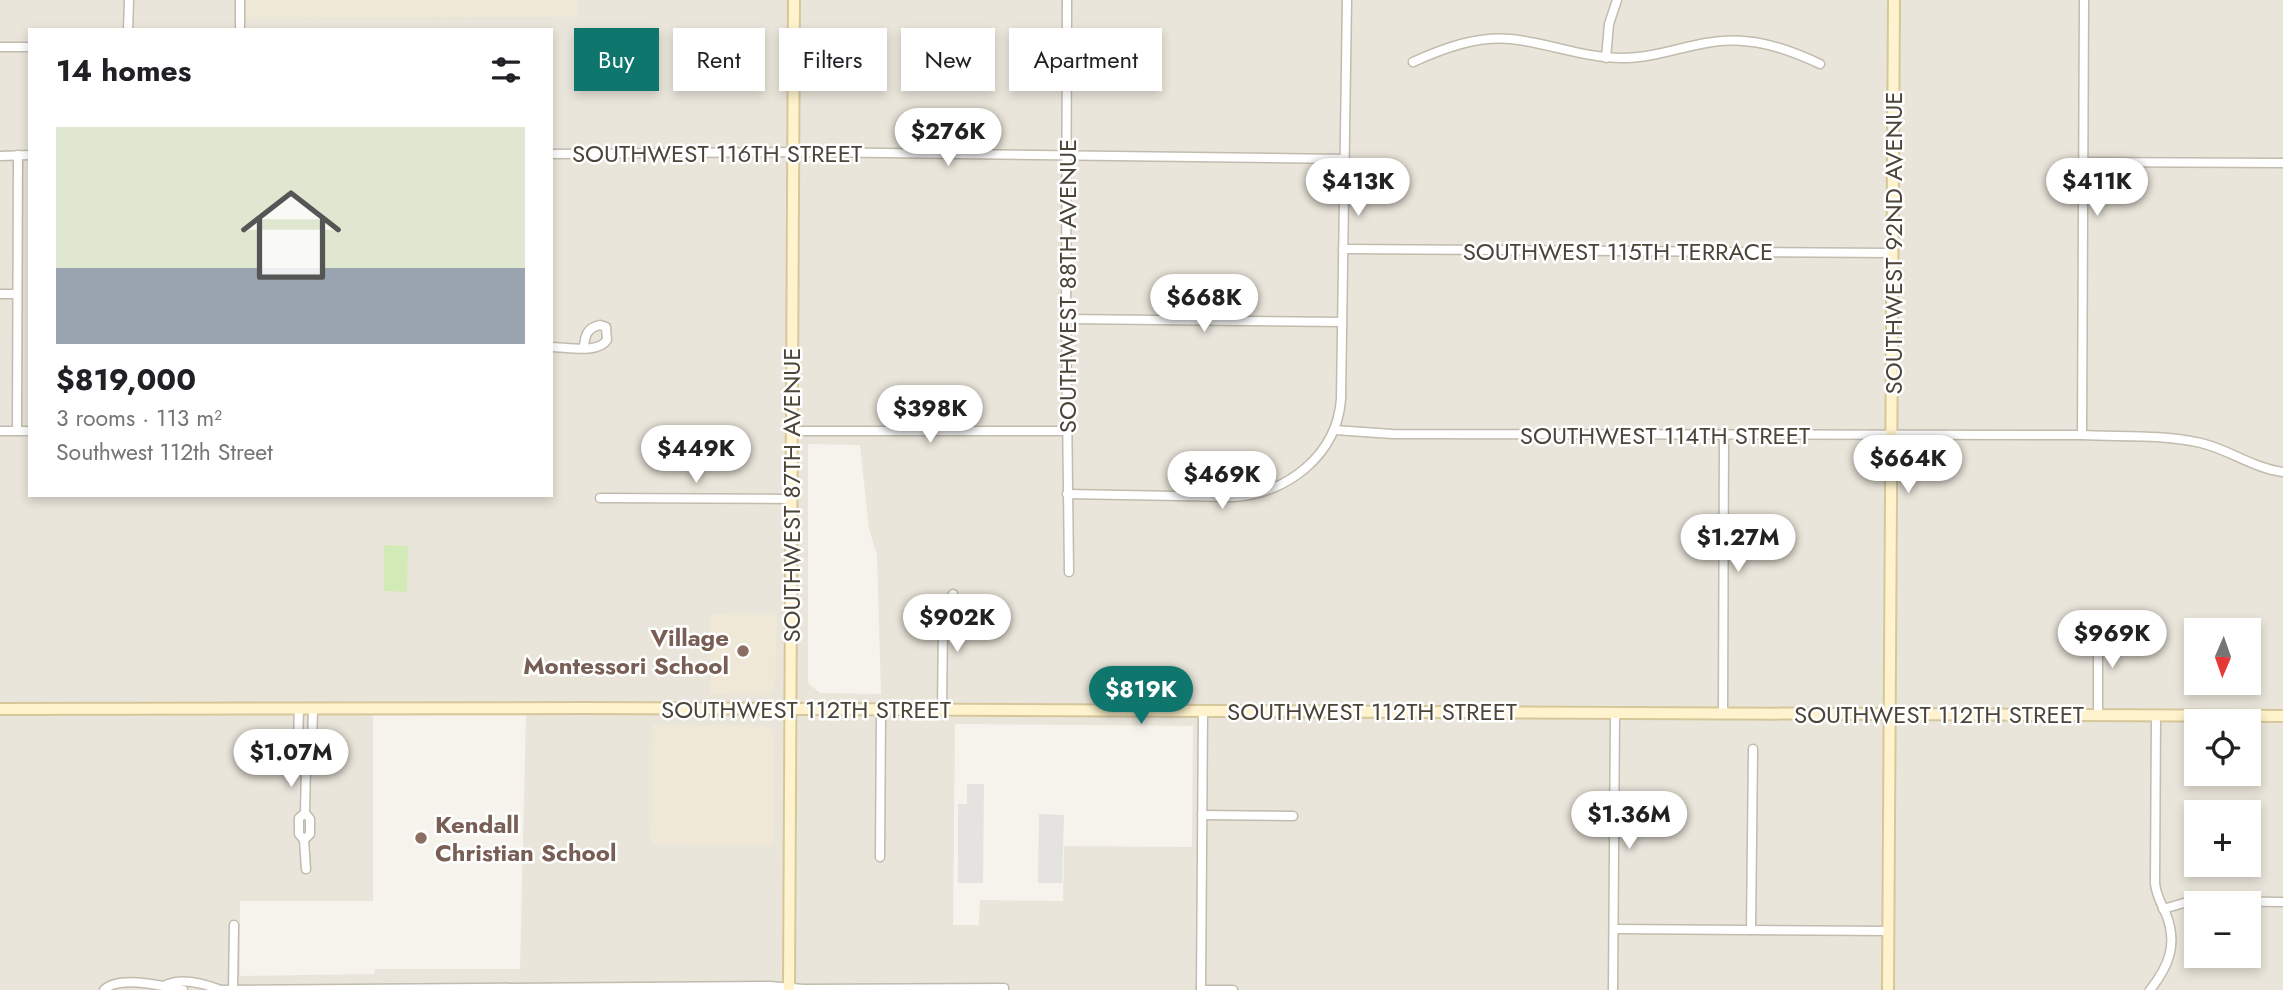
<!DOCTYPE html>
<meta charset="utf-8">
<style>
:root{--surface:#fff;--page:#f6f6f6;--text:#202124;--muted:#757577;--accent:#0f766e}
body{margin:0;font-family:Jost,sans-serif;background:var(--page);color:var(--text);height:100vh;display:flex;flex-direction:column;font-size:26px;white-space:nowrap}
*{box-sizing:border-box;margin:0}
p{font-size:23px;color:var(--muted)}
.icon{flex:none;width:38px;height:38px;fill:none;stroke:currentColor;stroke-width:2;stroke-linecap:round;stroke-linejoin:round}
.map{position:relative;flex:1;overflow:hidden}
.details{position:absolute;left:28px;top:28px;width:525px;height:469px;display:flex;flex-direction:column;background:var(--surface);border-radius:0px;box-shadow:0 4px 10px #0003}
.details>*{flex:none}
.hud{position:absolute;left:574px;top:28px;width:665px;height:63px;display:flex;gap:14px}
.needle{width:46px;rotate:182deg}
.buttons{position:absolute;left:2184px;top:618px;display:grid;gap:14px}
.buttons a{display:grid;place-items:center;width:77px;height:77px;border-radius:0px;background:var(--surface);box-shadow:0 4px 10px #0003;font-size:35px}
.price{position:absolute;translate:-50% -60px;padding:0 16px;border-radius:24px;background:#fff;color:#222;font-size:23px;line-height:46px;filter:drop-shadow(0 2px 4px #0008)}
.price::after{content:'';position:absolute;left:50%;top:42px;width:21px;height:16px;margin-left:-10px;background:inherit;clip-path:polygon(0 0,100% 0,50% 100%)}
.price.selected{background:var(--accent);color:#fff}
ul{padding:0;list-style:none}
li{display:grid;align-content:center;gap:14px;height:371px;padding:0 28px}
li span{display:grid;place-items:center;height:217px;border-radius:0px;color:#555}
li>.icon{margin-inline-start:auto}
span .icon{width:126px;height:126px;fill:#fffc;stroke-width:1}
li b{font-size:30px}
h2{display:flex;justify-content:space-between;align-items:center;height:84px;padding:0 28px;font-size:30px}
.chip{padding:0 24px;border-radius:0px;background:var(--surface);box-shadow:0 4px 10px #0003;font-size:24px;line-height:63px}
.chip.selected{background:var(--accent);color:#fff}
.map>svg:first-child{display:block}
.residential{fill:#eae5da;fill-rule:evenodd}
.education{fill:#efe8d6}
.garden{fill:#d2eab5}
.parking{fill:#e5e3e0}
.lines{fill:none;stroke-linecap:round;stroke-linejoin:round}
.street-casing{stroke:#c2bbae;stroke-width:11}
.secondary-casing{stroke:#d6c79b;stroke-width:14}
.street{stroke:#fff;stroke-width:8}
.secondary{stroke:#fff3cd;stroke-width:10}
.education-dot{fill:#8d6e63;stroke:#fff;stroke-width:2.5}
.labels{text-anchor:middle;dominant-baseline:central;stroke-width:5;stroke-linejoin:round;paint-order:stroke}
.street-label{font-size:24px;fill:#4b4439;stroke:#fff}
.education-label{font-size:24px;font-weight:bold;fill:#785e54;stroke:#fff;text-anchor:end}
</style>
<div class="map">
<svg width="2283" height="990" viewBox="0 0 2283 990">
<rect width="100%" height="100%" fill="#f6f3ec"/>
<path class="residential" d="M0,0H2283V990H0ZM30,30H551V495H30ZM808,444L860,445L869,529L877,555L881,694L820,693L808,683ZM2196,630H2249V682H2196ZM373,713H526L520,969H375L374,974L240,976V901H373ZM2196,721H2249V774H2196ZM955,724L1193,726L1192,847L1064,846L1063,901L980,900L979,925H953ZM2196,812H2249V864H2196ZM2196,903H2249V956H2196Z"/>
<g class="education">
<path d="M245,0H577V17L245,18Z"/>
<path d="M711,614L777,615L775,687L769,695L710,694Z"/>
<path d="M652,725L770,726L775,734L774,845L651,844Z"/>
</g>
<path class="garden" d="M384,545L408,546L407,592L384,591Z"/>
<g class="parking">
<path d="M967,784H984L983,883H958V804H967Z"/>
<path d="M1039,814L1064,815L1062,883H1038Z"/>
</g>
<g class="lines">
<defs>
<g id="street">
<path d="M1067,0L1066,319L1069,572"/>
<path d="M128,30L129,0"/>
<path d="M240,30V0"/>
<path d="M0,47H30"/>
<path d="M1606,58L1609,24L1617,0"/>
<path d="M1413,62C1444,48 1476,36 1511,39C1549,43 1584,58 1622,58C1651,58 1678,48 1706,43C1747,35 1784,47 1820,64"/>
<path d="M551,154L809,152L1345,159"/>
<path d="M0,156L30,155"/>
<path d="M2082,162L2283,163"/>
<path d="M1343,249L1893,253"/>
<path d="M0,294H17"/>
<path d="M1066,319L1342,322"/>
<path d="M551,347C567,347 598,354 607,340L606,327L600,325C587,328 585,335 584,347"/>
<path d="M1335,430L1392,434L2082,435C2120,437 2163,434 2201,443C2230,450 2253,468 2283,472"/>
<path d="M0,431H30"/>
<path d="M17,431L18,155"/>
<path d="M792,431H1068"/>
<path d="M2082,435L2084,0"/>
<path d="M1067,494L1233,497C1287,494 1337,455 1341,399L1347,0"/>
<path d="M600,498L792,499"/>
<path d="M2098,626V715"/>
<path d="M299,708L298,743L306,766L305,813L310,819V834L304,840"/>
<path d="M942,709L943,626L953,594"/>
<path d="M1723,713L1724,435"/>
<path d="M306,766L312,747L313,708"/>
<path d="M305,813L299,818V834L304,840L306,869"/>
<path d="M1202,815L1293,816"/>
<path d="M880,857L881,710"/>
<path d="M2163,909L2191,901L2283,902"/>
<path d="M1614,929L1888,931"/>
<path d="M1751,930L1753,749"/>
<path d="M164,986C180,977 202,983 218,989"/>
<path d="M104,990C119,975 163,986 183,990"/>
<path d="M212,990L770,986L803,989L1004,988V990"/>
<path d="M233,990L234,925"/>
<path d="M1201,990L1203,710"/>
<path d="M1201,990H1233"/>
<path d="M1613,990L1615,712"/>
<path d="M2150,990C2169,966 2178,944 2166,914C2161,903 2156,895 2155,883L2156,715"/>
</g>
<g id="secondary">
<path d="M0,709L583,708L2283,716"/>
<path d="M789,990L794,0"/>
<path d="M1888,990L1894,0"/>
</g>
</defs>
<use href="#street" class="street-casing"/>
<use href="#secondary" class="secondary-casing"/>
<use href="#street" class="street"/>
<use href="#secondary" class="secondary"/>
</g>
<g class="education-dot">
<circle cx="743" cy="651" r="7"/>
<circle cx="421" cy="838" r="7"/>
</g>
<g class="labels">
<g class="street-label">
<text x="717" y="153">SOUTHWEST 116TH STREET</text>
<text transform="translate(1893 243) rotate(-90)">SOUTHWEST 92ND AVENUE</text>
<text x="1618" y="251">SOUTHWEST 115TH TERRACE</text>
<text transform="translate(1067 286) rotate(-90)">SOUTHWEST 88TH AVENUE</text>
<text x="1665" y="435">SOUTHWEST 114TH STREET</text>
<text transform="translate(791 495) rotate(-90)">SOUTHWEST 87TH AVENUE</text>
<text x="806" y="709">SOUTHWEST 112TH STREET</text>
<text x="1372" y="711">SOUTHWEST 112TH STREET</text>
<text x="1939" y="714">SOUTHWEST 112TH STREET</text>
</g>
<g class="education-label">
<text x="729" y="637">Village<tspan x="729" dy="28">Montessori School</tspan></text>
<text x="435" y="824" text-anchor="start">Kendall<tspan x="435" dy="28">Christian School</tspan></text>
</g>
</g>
</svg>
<div class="buttons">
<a><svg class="needle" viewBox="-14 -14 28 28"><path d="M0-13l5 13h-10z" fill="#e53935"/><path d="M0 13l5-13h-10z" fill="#757577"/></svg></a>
<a><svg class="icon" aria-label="locate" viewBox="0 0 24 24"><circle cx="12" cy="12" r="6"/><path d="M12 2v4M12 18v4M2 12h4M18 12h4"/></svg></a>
<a>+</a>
<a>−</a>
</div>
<b class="price" style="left:948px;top:168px">$276K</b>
<b class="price" style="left:1358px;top:218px">$413K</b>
<b class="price" style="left:2097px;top:218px">$411K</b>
<b class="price" style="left:1204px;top:334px">$668K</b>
<b class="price" style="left:930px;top:445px">$398K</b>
<b class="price" style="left:696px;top:485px">$449K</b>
<b class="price" style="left:1908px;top:495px">$664K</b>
<b class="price" style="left:1222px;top:511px">$469K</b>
<b class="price" style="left:1738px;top:574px">$1.27M</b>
<b class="price" style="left:957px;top:654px">$902K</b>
<b class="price" style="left:2112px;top:670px">$969K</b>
<b class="price selected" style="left:1141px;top:726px">$819K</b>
<b class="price" style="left:291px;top:789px">$1.07M</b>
<b class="price" style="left:1629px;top:851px">$1.36M</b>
<div class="hud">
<a class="chip selected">Buy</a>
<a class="chip">Rent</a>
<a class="chip">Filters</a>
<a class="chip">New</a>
<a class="chip">Apartment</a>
</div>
<section class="details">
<h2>14 homes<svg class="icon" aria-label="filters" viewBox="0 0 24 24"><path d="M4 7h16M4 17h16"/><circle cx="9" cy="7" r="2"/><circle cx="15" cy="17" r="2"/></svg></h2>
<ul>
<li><span style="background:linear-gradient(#dfe7d0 65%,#9aa5b1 0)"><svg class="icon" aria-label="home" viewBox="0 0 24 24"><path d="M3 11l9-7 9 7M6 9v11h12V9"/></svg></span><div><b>$819,000</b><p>3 rooms · 113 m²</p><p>Southwest 112th Street</p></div></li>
</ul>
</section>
</div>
